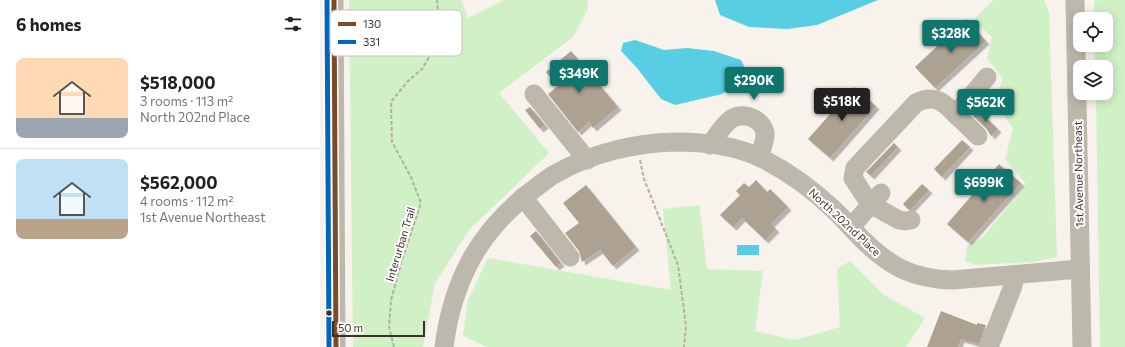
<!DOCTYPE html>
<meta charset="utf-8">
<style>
:root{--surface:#fff;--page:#f2f2f2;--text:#202124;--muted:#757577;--line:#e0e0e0;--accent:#0f766e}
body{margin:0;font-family:Commissioner,sans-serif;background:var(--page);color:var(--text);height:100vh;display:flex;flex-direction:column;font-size:15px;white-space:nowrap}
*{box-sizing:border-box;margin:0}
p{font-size:13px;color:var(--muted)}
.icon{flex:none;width:22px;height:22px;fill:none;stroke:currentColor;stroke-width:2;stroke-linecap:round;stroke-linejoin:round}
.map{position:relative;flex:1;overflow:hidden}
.details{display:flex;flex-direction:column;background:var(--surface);width:320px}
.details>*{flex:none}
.tools{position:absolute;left:753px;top:12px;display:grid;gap:8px}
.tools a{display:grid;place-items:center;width:40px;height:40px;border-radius:8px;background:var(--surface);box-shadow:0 2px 10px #0003;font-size:20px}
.scale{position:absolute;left:12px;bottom:10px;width:93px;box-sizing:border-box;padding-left:4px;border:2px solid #3d3127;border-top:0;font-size:11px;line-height:14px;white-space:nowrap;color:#3d3127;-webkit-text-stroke:3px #fff;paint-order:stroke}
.price{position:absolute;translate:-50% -34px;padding:0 9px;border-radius:4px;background:var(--accent);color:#fff;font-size:13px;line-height:26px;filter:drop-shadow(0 1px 2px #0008)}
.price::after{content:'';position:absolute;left:50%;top:24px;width:12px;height:9px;margin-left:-6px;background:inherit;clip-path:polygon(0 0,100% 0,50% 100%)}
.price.selected{background:#222;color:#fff}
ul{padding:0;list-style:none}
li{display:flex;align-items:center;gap:12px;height:100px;padding:0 16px}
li+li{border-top:1px solid var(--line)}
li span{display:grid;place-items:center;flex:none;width:112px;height:80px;border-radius:8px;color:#555}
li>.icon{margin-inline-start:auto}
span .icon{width:48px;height:48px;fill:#fffc;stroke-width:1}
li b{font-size:17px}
h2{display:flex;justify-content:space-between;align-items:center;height:48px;padding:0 16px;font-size:17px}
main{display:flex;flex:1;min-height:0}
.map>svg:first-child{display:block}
.green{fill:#d0f0c6}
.water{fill:#57cee2}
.building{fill:#ada191;filter:url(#shadow)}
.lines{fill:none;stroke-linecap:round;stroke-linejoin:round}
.path{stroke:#b4afa5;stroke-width:2;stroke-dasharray:4 2;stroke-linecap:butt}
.minor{stroke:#bcb8ab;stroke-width:19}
.bus-1-casing{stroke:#fff;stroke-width:8}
.bus-2-casing{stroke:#fff;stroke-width:8}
.bus-1{stroke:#7a4b2a;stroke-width:5}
.bus-2{stroke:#0065bd;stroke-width:5}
.bus-dot{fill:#3d3127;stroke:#fff;stroke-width:1.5}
.labels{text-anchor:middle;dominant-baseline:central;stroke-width:4;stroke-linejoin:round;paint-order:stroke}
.street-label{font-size:11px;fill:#3d3127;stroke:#fff}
.key{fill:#fff;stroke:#c5c1be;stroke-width:1}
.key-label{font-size:11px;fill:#3d3127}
</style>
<main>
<section class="details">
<h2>6 homes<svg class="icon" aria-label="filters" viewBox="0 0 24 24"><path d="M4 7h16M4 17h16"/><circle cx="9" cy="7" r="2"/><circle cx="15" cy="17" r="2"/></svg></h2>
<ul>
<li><span style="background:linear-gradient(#ffd9b3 75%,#9aa5b1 0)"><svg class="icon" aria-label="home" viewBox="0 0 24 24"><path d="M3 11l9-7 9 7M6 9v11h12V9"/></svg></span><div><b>$518,000</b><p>3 rooms · 113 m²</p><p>North 202nd Place</p></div></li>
<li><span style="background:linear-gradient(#bfe0f5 75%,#b9a48a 0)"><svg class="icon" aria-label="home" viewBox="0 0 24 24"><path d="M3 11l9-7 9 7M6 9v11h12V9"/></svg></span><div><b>$562,000</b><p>4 rooms · 112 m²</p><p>1st Avenue Northeast</p></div></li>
</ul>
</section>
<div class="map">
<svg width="805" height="347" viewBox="0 0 805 347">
<defs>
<filter id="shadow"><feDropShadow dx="3.5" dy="3.5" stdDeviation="0" flood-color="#0004"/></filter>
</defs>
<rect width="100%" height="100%" fill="#f8f2ec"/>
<g class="green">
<path d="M29,0H141L148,18L184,0H267L268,9L253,37L179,93L229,153L149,230L115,283L103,347H33Z"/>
<path d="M674,0H724L729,13L737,257L712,262L656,265L645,261L647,246L664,236L706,184L685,159L693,129L675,101L683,78L667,59L672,37L653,20Z"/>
<path d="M774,0H805V347H780L776,93H786V67H775V45H786V19H774Z"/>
<path d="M379,205L387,269L443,271L435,331L475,340L520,327L517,269L530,261L564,295L605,318L586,347H167L143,336L148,300L168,258L351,290L343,209Z"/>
</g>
<g class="water">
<path d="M395,0H558L497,25L467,29L429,27L400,15Z"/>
<path d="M315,40L344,50L367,48L394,51L421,60L425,68V75L417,84L402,94L355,105L341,99L317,68L301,51L303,43Z"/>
<rect x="417" y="245" width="22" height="10"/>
</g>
<g class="building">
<path d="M646,19L666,41L615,88L595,67Z"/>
<path d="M251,51L298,107L273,128L269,122L258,132L228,94L238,86L226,72Z"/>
<path d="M534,87L556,106L510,158L488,139Z"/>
<path d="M210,107L225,125L220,129L205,110Z"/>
<path d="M658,110L678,129L671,136L666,128L653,116Z"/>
<path d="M642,140L650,147L622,177L614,169Z"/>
<path d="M574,143L578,147L551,176L546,172Z"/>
<path d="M679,164L701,183L648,242L627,224Z"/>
<path d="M436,180L447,192L450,189L468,207L451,224L456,229L445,240L422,218L413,227L400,215L420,195L416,191L424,183L429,187Z"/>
<path d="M602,184L609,190L591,209H588L583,204Z"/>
<path d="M266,185L316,247L293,266L280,250L262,262L259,251L245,233L259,223L243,203Z"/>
<path d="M216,231L241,263L236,267L210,236Z"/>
<path d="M621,311L657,325V323L666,325L659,344L641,339L638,347H607Z"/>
</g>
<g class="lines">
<g class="path">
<path d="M320,160L324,179L358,265L366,326L364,347"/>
<path d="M74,347L69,327L71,300L82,260L101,203L91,177L72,142L71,102L87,82L102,69L114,49L119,25L117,0"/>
</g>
<g class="minor">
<path d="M14,0L16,347"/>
<path d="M755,0L762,347"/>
<path d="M214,94L267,160"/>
<path d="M636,114L667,77"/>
<path d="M390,145C396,137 402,126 410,120C421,111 442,117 445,133C446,140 441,150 439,157"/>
<path d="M203,197L250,257"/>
<path d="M591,220L585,221L579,220L550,204L533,178L535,168L596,103C615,93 625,103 637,116C644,122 651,129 658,136"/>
<path d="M531,227L561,193"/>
<path d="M124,347C128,315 137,284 153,256C169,228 192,205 218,186C224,182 230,176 237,173C272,153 315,143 355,142C385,142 419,146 445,160C470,173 492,189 512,208C523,218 532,229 542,239C570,267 593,279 633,280L760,269"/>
<path d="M669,347L693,286L694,275"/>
</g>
<defs>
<path id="bus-1" d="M14,0L16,347"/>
<path id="bus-2" d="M7,0L9,347"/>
</defs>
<use href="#bus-1" class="bus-1-casing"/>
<use href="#bus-2" class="bus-2-casing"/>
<use href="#bus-1" class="bus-1"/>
<use href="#bus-2" class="bus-2"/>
</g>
<circle class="bus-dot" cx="9" cy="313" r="3.5"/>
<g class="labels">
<g class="street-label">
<text transform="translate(758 174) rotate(-91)">1st Avenue Northeast</text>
<text transform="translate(525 222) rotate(43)">North 202nd Place</text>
<text transform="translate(80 244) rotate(-73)">Interurban Trail</text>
</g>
</g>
<rect x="10" y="10" width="132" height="46" rx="6" class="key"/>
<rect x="18" y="22" width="18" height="4" fill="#7a4b2a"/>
<rect x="18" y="40" width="18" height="4" fill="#0065bd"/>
<g class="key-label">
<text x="43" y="28">130</text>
<text x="43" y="46">331</text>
</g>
</svg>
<div class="tools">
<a><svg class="icon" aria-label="locate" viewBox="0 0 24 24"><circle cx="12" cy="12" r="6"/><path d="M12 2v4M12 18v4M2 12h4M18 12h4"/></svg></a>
<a><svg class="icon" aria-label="layers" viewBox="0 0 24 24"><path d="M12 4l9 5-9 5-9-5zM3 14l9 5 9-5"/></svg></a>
</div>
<div class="scale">50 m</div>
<b class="price" style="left:631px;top:54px">$328K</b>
<b class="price" style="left:259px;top:94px">$349K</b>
<b class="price" style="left:434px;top:101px">$290K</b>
<b class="price selected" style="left:522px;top:122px">$518K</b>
<b class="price" style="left:666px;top:123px">$562K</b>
<b class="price" style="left:664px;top:203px">$699K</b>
</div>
</main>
